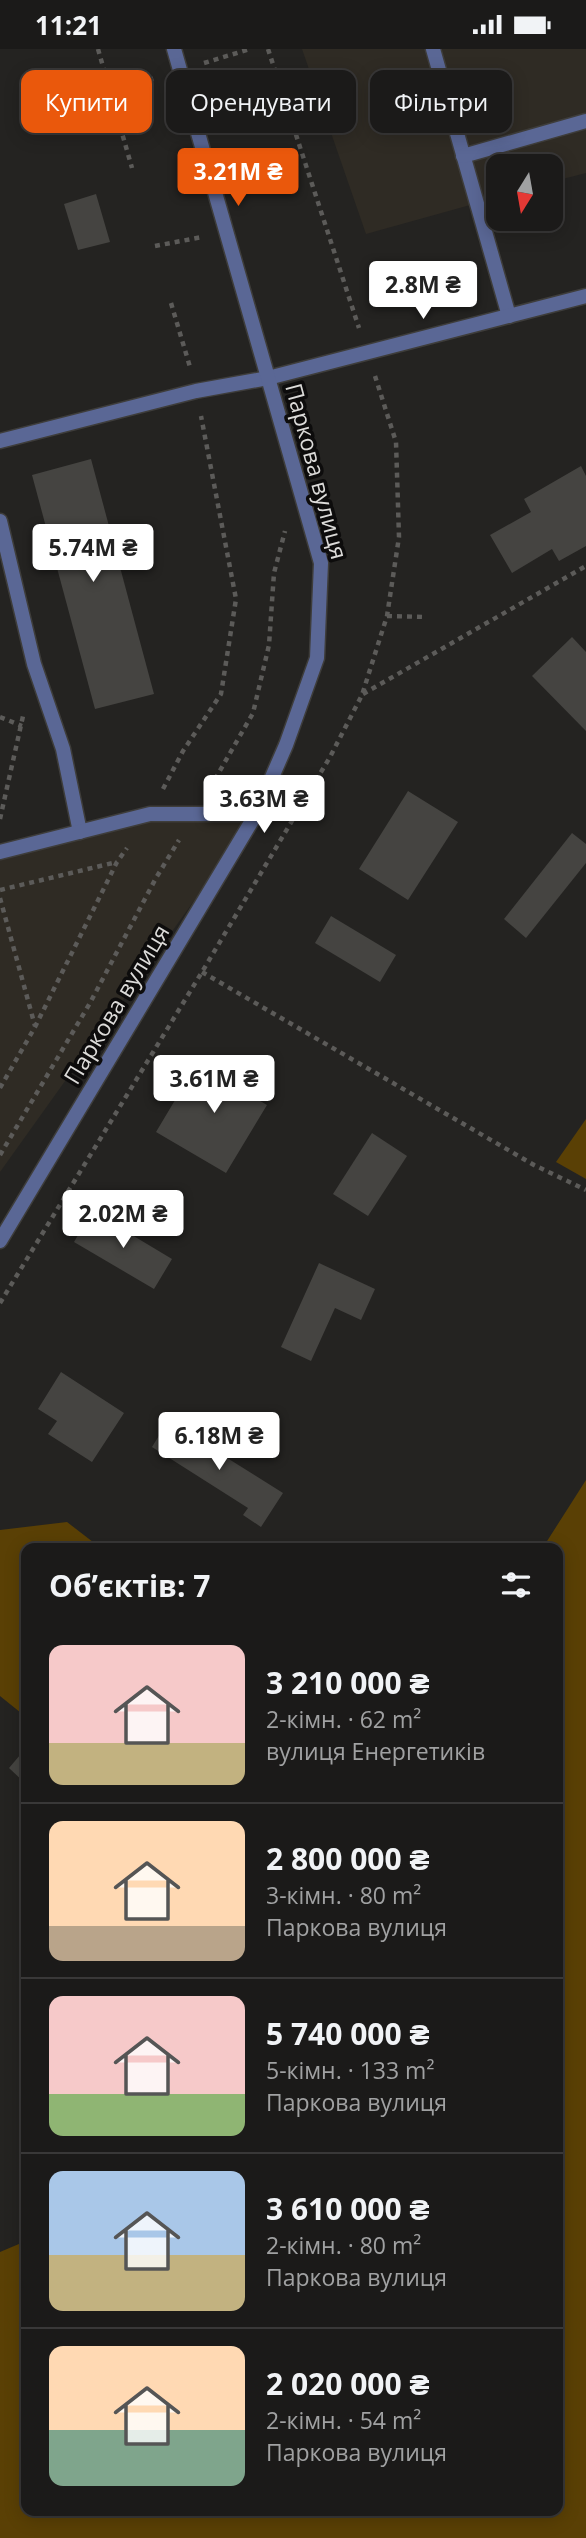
<!DOCTYPE html>
<html lang="uk">
<meta charset="utf-8">
<style>
:root{--surface:#1b1a19;--page:#282726;--text:#f1f3f6;--muted:#a0a1a2;--line:#393838;--accent:#ea580c}
body{margin:0;font-family:"Open Sans",sans-serif;background:var(--page);color:var(--text);height:100vh;display:flex;flex-direction:column;font-size:26px;white-space:nowrap}
*{box-sizing:border-box;margin:0}
p{font-size:23px;color:var(--muted)}
.icon{flex:none;width:38px;height:38px;fill:none;stroke:currentColor;stroke-width:2;stroke-linecap:round;stroke-linejoin:round}
.map{position:relative;flex:1;overflow:hidden}
.sheet{position:absolute;left:21px;top:1494px;width:542px;height:973px;display:flex;flex-direction:column;background:var(--surface);border-radius:14px;box-shadow:0 4px 18px #0003,0 0 0 2px var(--line)}
.sheet>*{flex:none}
.banner{position:absolute;left:21px;top:21px;width:544px;height:63px;display:flex;gap:14px}
.needle{width:46px;rotate:191deg}
.buttons{position:absolute;left:486px;top:105px;display:grid;gap:14px}
.buttons a{display:grid;place-items:center;width:77px;height:77px;border-radius:14px;background:var(--surface);box-shadow:0 4px 18px #0003,0 0 0 2px var(--line);font-size:35px}
.price{position:absolute;translate:-50% -60px;padding:0 16px;border-radius:7px;background:#fff;color:#222;font-size:23px;line-height:46px;filter:drop-shadow(0 2px 4px #0008)}
.price::after{content:'';position:absolute;left:50%;top:42px;width:21px;height:16px;margin-left:-10px;background:inherit;clip-path:polygon(0 0,100% 0,50% 100%)}
.price.current{background:var(--accent);color:#fff}
ul{padding:0;list-style:none}
li{display:flex;align-items:center;gap:21px;height:175px;padding:0 28px}
li+li{border-top:2px solid var(--line)}
li span{display:grid;place-items:center;flex:none;width:196px;height:140px;border-radius:14px;color:#555}
li>.icon{margin-inline-start:auto}
span .icon{width:84px;height:84px;fill:#fffc;stroke-width:1}
li b{font-size:30px}
h2{display:flex;justify-content:space-between;align-items:center;height:84px;padding:0 28px;font-size:30px}
.chip{padding:0 24px;border-radius:14px;background:var(--surface);box-shadow:0 4px 18px #0003,0 0 0 2px var(--line);font-size:24px;line-height:63px}
.chip.current{background:var(--accent);color:#fff}
.status{display:flex;justify-content:space-between;align-items:center;height:49px;padding:0 35px;background:var(--surface);direction:ltr}
.status svg{height:19px;fill:currentColor}
.map>svg:first-child{display:block}
.built{fill:#2f2b24}
.green{fill:#5a4005}
.building{fill:#454441}
.lines{fill:none;stroke-linecap:round;stroke-linejoin:round}
.service-casing{stroke:#3e3d3b;stroke-width:17}
.minor-casing{stroke:#3e3d3b;stroke-width:17}
.tertiary-casing{stroke:#3e3d3b;stroke-width:17}
.path{stroke:#5c5b59;stroke-width:4.5;stroke-dasharray:5 5;stroke-linecap:butt}
.service{stroke:#5a6795;stroke-width:14}
.minor{stroke:#5a6795;stroke-width:14}
.tertiary{stroke:#5a6795;stroke-width:14}
.labels{text-anchor:middle;dominant-baseline:central;stroke-width:7;stroke-linejoin:round;paint-order:stroke}
.street-label{font-size:23px;fill:#dcdbd9;stroke:#0d0c0c}
</style>
<div class="status"><b>11:21</b><svg viewBox="0 0 49 12"><path d="M0 12V9h3v3zM5 12V6h3v6zM10 12V3h3v9zM15 12V0h3v12zM26 1h20v11H26zM47 4h2v5h-2z"/></svg></div>
<div class="map">
<svg width="586" height="2489" viewBox="0 0 586 2489">
<rect width="100%" height="100%" fill="#242321"/>
<g class="built">
<path d="M302,0H586V124L551,133V117H499V148L366,185Z"/>
<path d="M150,765H256L0,1123V803Z"/>
</g>
<g class="green">
<path d="M586,1070V1130L556,1113Z"/>
<path d="M586,1431V2489H0V2203L26,2192V2462H558V1500H542Z"/>
<path d="M67,1473L102,1500H26V1668L0,1647V1481Z"/>
</g>
<g class="building">
<path d="M96,145L110,193L78,201L64,155Z"/>
<path d="M91,410L154,645L95,660L32,426Z"/>
<path d="M581,417L586,427V497L559,512L552,500L512,524L490,486L531,463L524,450Z"/>
<path d="M572,588L586,603V682L532,627Z"/>
<path d="M408,742L458,773L408,851L359,820Z"/>
<path d="M572,784L586,795V814L526,889L504,870Z"/>
<path d="M331,867L396,906L380,933L315,894Z"/>
<path d="M229,1011L257,1028L247,1044L267,1056L226,1124L156,1083L196,1016L218,1029Z"/>
<path d="M372,1084L407,1107L368,1167L333,1145Z"/>
<path d="M92,1162L172,1210L154,1240L74,1193Z"/>
<path d="M319,1214L375,1240L361,1271L335,1259L311,1312L281,1298Z"/>
<path d="M61,1323L124,1364L92,1413L48,1385L57,1372L38,1360Z"/>
<path d="M168,1372L283,1444L261,1478L243,1466L248,1459L152,1398Z"/>
<path d="M26,1699V1735L9,1719Z"/>
</g>
<g class="lines">
<defs>
<g id="service">
<path d="M433,0L509,267"/>
<path d="M463,107L586,72"/>
<path d="M0,392L196,342L268,329"/>
<path d="M0,472L34,615L63,700L80,783"/>
<path d="M0,803L150,765H256"/>
</g>
<path id="minor" d="M268,329L586,247"/>
<path id="tertiary" d="M0,1192L256,765L286,696L317,609L321,514L174,0"/>
</defs>
<use href="#service" class="service-casing"/>
<use href="#minor" class="minor-casing"/>
<use href="#tertiary" class="tertiary-casing"/>
<g class="path">
<path d="M98,0L132,119"/>
<path d="M268,0L359,279"/>
<path d="M204,14L250,0"/>
<path d="M110,42L156,29"/>
<path d="M155,197L202,188"/>
<path d="M171,254L190,318"/>
<path d="M387,567L427,568"/>
<path d="M363,645L586,517"/>
<path d="M0,668L22,677"/>
<path d="M210,739L253,664L269,596L274,524L285,482"/>
<path d="M163,740L183,702L221,645L236,550L201,367"/>
<path d="M0,770L23,667"/>
<path d="M0,841L117,813"/>
<path d="M0,849L35,977"/>
<path d="M202,923L534,1116L586,1141"/>
<path d="M0,1039L35,978L117,813L127,799"/>
<path d="M0,1106L90,954L156,829L179,791"/>
<path d="M0,1254L202,923L330,708L362,646L387,567L399,488L396,393L375,327"/>
</g>
<use href="#service" class="service"/>
<use href="#minor" class="minor"/>
<use href="#tertiary" class="tertiary"/>
</g>
<g class="labels">
<g class="street-label">
<text transform="translate(317 422) rotate(75)">Паркова вулиця</text>
<text transform="translate(116 955) rotate(-59)">Паркова вулиця</text>
</g>
</g>
</svg>
<div class="buttons">
<a><svg class="needle" viewBox="-14 -14 28 28"><path d="M0-13l5 13h-10z" fill="#e53935"/><path d="M0 13l5-13h-10z" fill="#a0a1a2"/></svg></a>
</div>
<b class="price current" style="left:238px;top:159px">3.21M ₴</b>
<b class="price" style="left:423px;top:272px">2.8M ₴</b>
<b class="price" style="left:93px;top:535px">5.74M ₴</b>
<b class="price" style="left:264px;top:786px">3.63M ₴</b>
<b class="price" style="left:214px;top:1066px">3.61M ₴</b>
<b class="price" style="left:123px;top:1201px">2.02M ₴</b>
<b class="price" style="left:219px;top:1423px">6.18M ₴</b>
<div class="banner">
<a class="chip current">Купити</a>
<a class="chip">Орендувати</a>
<a class="chip">Фільтри</a>
</div>
<section class="sheet">
<h2>Об’єктів: 7<svg class="icon" aria-label="filters" viewBox="0 0 24 24"><path d="M4 7h16M4 17h16"/><circle cx="9" cy="7" r="2"/><circle cx="15" cy="17" r="2"/></svg></h2>
<ul>
<li><span style="background:linear-gradient(#f6c9c9 70%,#c2b280 0)"><svg class="icon" aria-label="home" viewBox="0 0 24 24"><path d="M3 11l9-7 9 7M6 9v11h12V9"/></svg></span><div><b>3 210 000 ₴</b><p>2-кімн. · 62 m²</p><p>вулиця Енергетиків</p></div></li>
<li><span style="background:linear-gradient(#ffd9b3 75%,#b9a48a 0)"><svg class="icon" aria-label="home" viewBox="0 0 24 24"><path d="M3 11l9-7 9 7M6 9v11h12V9"/></svg></span><div><b>2 800 000 ₴</b><p>3-кімн. · 80 m²</p><p>Паркова вулиця</p></div></li>
<li><span style="background:linear-gradient(#f6c9c9 70%,#8fb573 0)"><svg class="icon" aria-label="home" viewBox="0 0 24 24"><path d="M3 11l9-7 9 7M6 9v11h12V9"/></svg></span><div><b>5 740 000 ₴</b><p>5-кімн. · 133 m²</p><p>Паркова вулиця</p></div></li>
<li><span style="background:linear-gradient(#a9c7e8 60%,#c2b280 0)"><svg class="icon" aria-label="home" viewBox="0 0 24 24"><path d="M3 11l9-7 9 7M6 9v11h12V9"/></svg></span><div><b>3 610 000 ₴</b><p>2-кімн. · 80 m²</p><p>Паркова вулиця</p></div></li>
<li><span style="background:linear-gradient(#ffd9b3 60%,#7fa58c 0)"><svg class="icon" aria-label="home" viewBox="0 0 24 24"><path d="M3 11l9-7 9 7M6 9v11h12V9"/></svg></span><div><b>2 020 000 ₴</b><p>2-кімн. · 54 m²</p><p>Паркова вулиця</p></div></li>
</ul>
</section>
</div>
